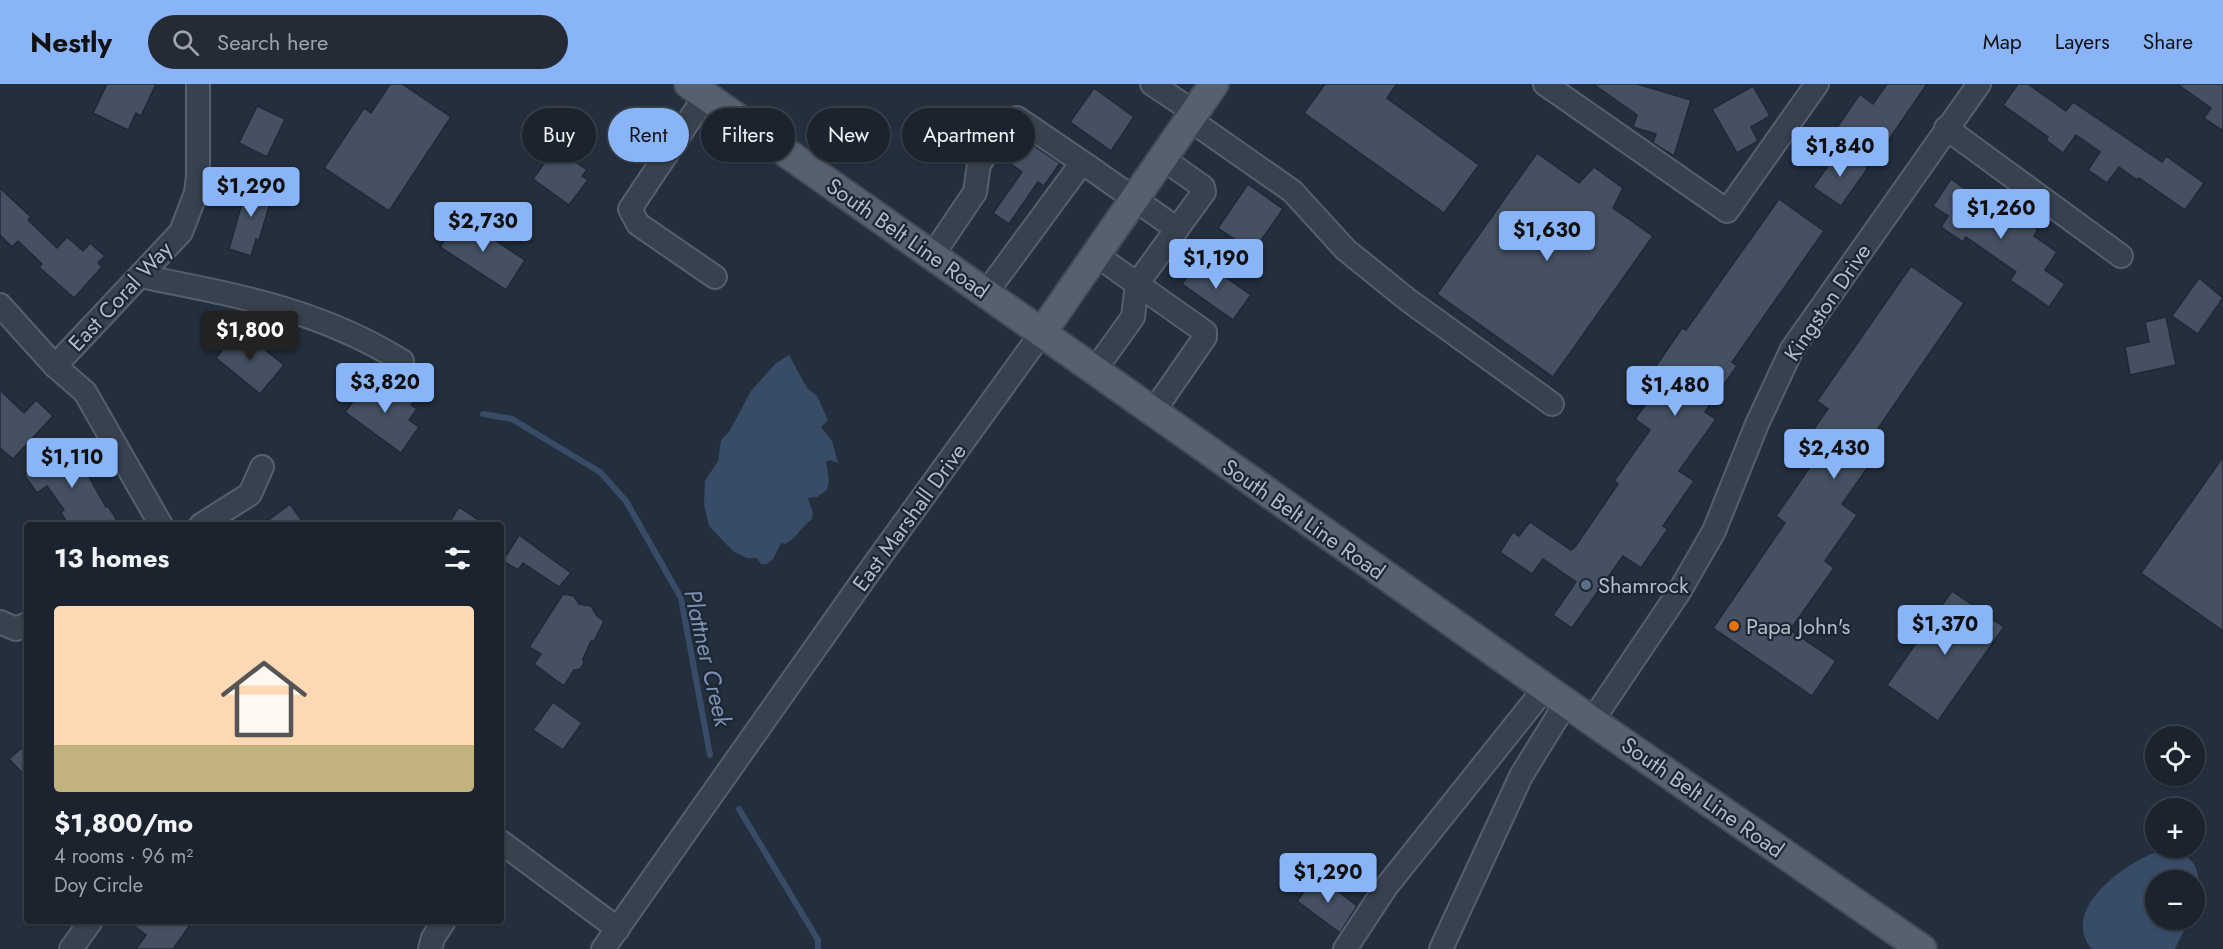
<!DOCTYPE html>
<meta charset="utf-8">
<style>
:root{--surface:#1b232e;--page:#242b36;--text:#f1f3f6;--muted:#a0a4aa;--line:#39404a;--accent:#8ab4f8}
body{margin:0;font-family:Jost,sans-serif;background:var(--page);color:var(--text);height:100vh;display:flex;flex-direction:column;font-size:22px;white-space:nowrap}
*{box-sizing:border-box;margin:0}
p{font-size:20px;color:var(--muted)}
.icon{flex:none;width:33px;height:33px;fill:none;stroke:currentColor;stroke-width:2;stroke-linecap:round;stroke-linejoin:round}
.map{position:relative;flex:1;overflow:hidden}
.details{position:absolute;left:24px;top:438px;width:480px;height:402px;display:flex;flex-direction:column;background:var(--surface);border-radius:6px;box-shadow:0 2px 4px #0004,0 0 0 2px var(--line)}
.details>*{flex:none}
.top-card{position:absolute;left:522px;top:24px;width:570px;height:54px;display:flex;gap:12px}
.tools{position:absolute;left:2145px;top:642px;display:grid;gap:12px}
.tools a{display:grid;place-items:center;width:60px;height:60px;border-radius:50%;background:var(--surface);box-shadow:0 2px 4px #0004,0 0 0 2px var(--line);font-size:30px}
.price{position:absolute;translate:-50% -51px;padding:0 14px;border-radius:6px;background:var(--accent);color:#111;font-size:20px;line-height:39px;filter:drop-shadow(0 2px 3px #0008)}
.price::after{content:'';position:absolute;left:50%;top:36px;width:18px;height:14px;margin-left:-9px;background:inherit;clip-path:polygon(0 0,100% 0,50% 100%)}
.price.on{background:#222;color:#fff}
ul{padding:0;list-style:none}
li{display:grid;align-content:center;gap:12px;height:318px;padding:0 30px}
li span{display:grid;place-items:center;height:186px;border-radius:6px;color:#555}
li>.icon{margin-inline-start:auto}
span .icon{width:108px;height:108px;fill:#fffc;stroke-width:1}
li b{font-size:26px}
h2{display:flex;justify-content:space-between;align-items:center;height:72px;padding:0 30px;font-size:26px}
.tag{padding:0 21px;border-radius:27px;background:var(--surface);box-shadow:0 2px 4px #0004,0 0 0 2px var(--line);font-size:21px;line-height:54px}
.tag.on{background:var(--accent);color:#111}
header{display:flex;align-items:center;gap:36px;box-sizing:border-box;height:84px;padding:0 30px;background:var(--accent);color:#111}
header strong{font-size:28px}
nav{display:flex;gap:33px;margin-inline-start:auto;font-size:21px}
.search{width:420px;height:54px;background:var(--page);display:flex;align-items:center;gap:15px;box-sizing:border-box;padding:0 21px;border-radius:33px;color:var(--muted);font-size:22px}
.map>svg:first-child{display:block}
.water{fill:#394c67}
.lines{fill:none;stroke-linecap:round;stroke-linejoin:round}
.stream{stroke:#394c67;stroke-width:6}
.building{fill:#455162;stroke:#1f2835;stroke-width:1.5}
.minor-casing{stroke:#565f6c;stroke-width:26}
.major-casing{stroke:#414a57;stroke-width:32}
.minor{stroke:#38414e;stroke-width:22}
.major{stroke:#56606e;stroke-width:28}
.service-dot{fill:#5c6f8a;stroke:#1d2633;stroke-width:2}
.food-dot{fill:#e8710a;stroke:#1d2633;stroke-width:2}
.labels{text-anchor:middle;dominant-baseline:central;stroke-width:4.5;stroke-linejoin:round;paint-order:stroke}
.street-label{font-size:22px;fill:#b4bcc9;stroke:#1d2633}
.poi-label{font-size:22px;fill:#b4bcc9;stroke:#1d2633;text-anchor:start}
.water-label{font-size:24px;font-style:italic;fill:#7c92b1;stroke:#1d2633}
</style>
<header>
<strong>Nestly</strong>
<div class="search"><svg class="icon" aria-label="search" viewBox="0 0 24 24"><circle cx="10" cy="10" r="6"/><path d="M15 15l6 6"/></svg>Search here</div>
<nav><a>Map</a><a>Layers</a><a>Share</a></nav>
</header>
<div class="map">
<svg width="2223" height="865" viewBox="0 0 2223 865">
<rect width="100%" height="100%" fill="#242f3e"/>
<g class="water">
<path d="M789,271L807,304L817,312L828,336L821,343L832,357L838,379L830,376L826,378L829,397L827,406L817,413L808,414L813,429L812,435C801,443 797,454 785,460L781,459L773,475L767,480H761L757,474H747L734,468L709,442L704,420L705,397L718,377L721,356L729,348L751,307L775,280Z"/>
<path d="M2162,766C2201,769 2202,791 2195,823L2194,796H2156V836H2189L2175,865H2092C2058,824 2129,776 2162,766Z"/>
</g>
<g class="lines">
<g class="stream">
<path d="M483,330L512,335L600,388L626,417L681,514L710,671"/>
<path d="M739,725L818,856V865"/>
</g>
</g>
<g class="building">
<path d="M107,0H156L141,32L136,29L128,46L93,29Z"/>
<path d="M390,0H402L451,33L389,127L324,84L364,24L371,29Z"/>
<path d="M1325,0H1397L1387,14L1479,81L1444,129L1304,29Z"/>
<path d="M1593,0H1637L1691,16L1674,72L1653,59L1656,50L1633,43L1637,31Z"/>
<path d="M1887,0H1927L1888,57L1871,45L1858,65L1834,48L1860,10L1873,20Z"/>
<path d="M2018,0H2028L2066,27L2073,18L2162,78L2166,72L2204,99L2185,126L2139,94L2137,96L2119,83L2107,99L2088,86L2100,68L2076,51L2063,69L2046,56L2048,53L2003,21Z"/>
<path d="M2177,0H2223V47L2204,34L2211,24Z"/>
<path d="M1753,2L1770,32L1751,43L1758,57L1737,69L1712,25Z"/>
<path d="M1094,4L1134,33L1111,67L1070,38Z"/>
<path d="M257,22L285,35L267,73L239,59Z"/>
<path d="M1016,50L1060,79L1044,102L1038,98L1009,140L993,129L1022,88L1001,73Z"/>
<path d="M555,64L587,86L582,92L588,96L569,121L533,95Z"/>
<path d="M1840,65L1868,84L1841,122L1813,103Z"/>
<path d="M1537,69L1579,99L1594,83L1623,104L1613,124L1653,152L1553,293L1437,210Z"/>
<path d="M1951,95L1995,126L2000,120L2038,146L2034,152L2057,168L2045,186L2065,200L2049,223L2010,196L2016,188L1966,153L1963,158L1941,143L1948,132L1933,122Z"/>
<path d="M248,98L274,106L259,156L256,155L251,172L229,165Z"/>
<path d="M1248,100L1283,125L1253,168L1218,144Z"/>
<path d="M0,104L31,133L28,136L57,164L67,153L83,167L90,159L105,172L98,179L102,183L74,214L39,183L42,180L18,157L12,163L0,151Z"/>
<path d="M1779,115L1824,147L1732,278L1737,282L1705,328L1716,335L1679,387L1694,397L1663,442L1668,445L1641,484L1623,472L1572,544L1553,531L1576,498L1543,475L1532,490L1500,468L1513,448L1519,452L1530,438L1571,466L1575,463L1618,400L1614,397L1650,346L1635,335L1668,290L1656,282L1682,244L1686,246Z"/>
<path d="M460,133L525,176L506,206L440,163Z"/>
<path d="M1199,175L1251,211L1233,236L1182,200Z"/>
<path d="M1911,182L1964,219L1864,365L1875,373L1842,420L1857,431L1825,477L1834,484L1790,546L1836,577L1812,612L1713,544L1785,439L1776,432L1810,383L1794,373L1828,325L1817,317Z"/>
<path d="M2199,194L2223,214L2198,250L2172,232Z"/>
<path d="M2166,233L2176,281L2130,291L2125,263L2149,258L2145,238Z"/>
<path d="M240,245L284,281L260,310L216,274Z"/>
<path d="M370,295L393,311L398,303L416,315L411,321L417,325L409,336L419,343L401,369L345,328Z"/>
<path d="M0,306L24,329L36,316L53,332L13,375L0,364Z"/>
<path d="M75,363L88,381L84,384L106,423L108,422L120,441H68L61,428L64,426L47,402L37,409L24,391L59,364L63,371Z"/>
<path d="M2223,373V547L2141,489Z"/>
<path d="M290,420L305,441H262Z"/>
<path d="M459,423L486,441H448Z"/>
<path d="M519,451L571,489L559,503L523,479L518,486L503,477Z"/>
<path d="M1952,507L2004,543L1938,637L1887,601Z"/>
<path d="M563,510L574,512L579,520L591,522L597,532L604,537L594,557H591L583,575L584,579L580,585L574,586L564,602L534,580L541,570L529,563Z"/>
<path d="M553,618L582,639L563,666L533,646Z"/>
<path d="M27,659V694L9,675Z"/>
<path d="M1317,791L1357,822L1340,849L1297,817Z"/>
<path d="M127,837H193L173,865H136L146,851Z"/>
</g>
<g class="lines">
<defs>
<g id="minor">
<path d="M1152,0L1194,28"/>
<path d="M1545,0L1727,127L1817,0"/>
<path d="M706,11L630,125L638,140L715,193"/>
<path d="M1189,35L1292,107L1346,166L1408,216L1552,320"/>
<path d="M1946,44L2121,172"/>
<path d="M1095,170L1137,200L1177,145"/>
<path d="M932,172L975,108L979,80L1008,38L1017,34L1089,83"/>
<path d="M140,192C235,211 318,225 402,277"/>
<path d="M1137,200L1205,248V253L1153,328"/>
<path d="M986,209L1078,84L1089,83L1177,145L1204,108L1203,103L1162,74"/>
<path d="M0,221L55,282L85,308L161,441"/>
<path d="M55,282L181,148L196,109L198,92V0"/>
<path d="M1095,286L1133,233L1137,200"/>
<path d="M201,441L250,410L262,383"/>
<path d="M0,538L16,545L27,540"/>
<path d="M1592,637L1679,508L1714,447L1757,340L1792,265L1979,0"/>
<path d="M501,758L618,845"/>
<path d="M71,865L91,837"/>
<path d="M430,865L433,854L444,837"/>
<path d="M603,865L871,485L1043,247"/>
<path d="M1345,865L1386,803L1545,604"/>
<path d="M1441,865L1521,692L1566,619"/>
</g>
<g id="major">
<path d="M689,0L1592,637L1922,865"/>
<path d="M1043,247L1214,0"/>
</g>
</defs>
<use href="#minor" class="minor-casing"/>
<use href="#major" class="major-casing"/>
<use href="#minor" class="minor"/>
<use href="#major" class="major"/>
</g>
<circle class="service-dot" cx="1586" cy="501" r="6"/>
<circle class="food-dot" cx="1734" cy="542" r="6"/>
<g class="labels">
<g class="street-label">
<text transform="translate(908 154) rotate(35)">South Belt Line Road</text>
<text transform="translate(120 212) rotate(-47)">East Coral Way</text>
<text transform="translate(1827 218) rotate(-56)">Kingston Drive</text>
<text transform="translate(909 433) rotate(-54)">East Marshall Drive</text>
<text transform="translate(1304 435) rotate(35)">South Belt Line Road</text>
<text transform="translate(1703 713) rotate(35)">South Belt Line Road</text>
</g>
<g class="poi-label">
<text x="1598" y="501">Shamrock</text>
<text x="1746" y="542">Papa John's</text>
</g>
<g class="water-label">
<text transform="translate(708 574) rotate(77)">Plattner Creek</text>
</g>
</g>
</svg>
<div class="tools">
<a><svg class="icon" aria-label="locate" viewBox="0 0 24 24"><circle cx="12" cy="12" r="6"/><path d="M12 2v4M12 18v4M2 12h4M18 12h4"/></svg></a>
<a>+</a>
<a>−</a>
</div>
<b class="price" style="left:1840px;top:94px">$1,840</b>
<b class="price" style="left:251px;top:134px">$1,290</b>
<b class="price" style="left:2001px;top:156px">$1,260</b>
<b class="price" style="left:483px;top:169px">$2,730</b>
<b class="price" style="left:1547px;top:178px">$1,630</b>
<b class="price" style="left:1216px;top:206px">$1,190</b>
<b class="price on" style="left:250px;top:278px">$1,800</b>
<b class="price" style="left:385px;top:330px">$3,820</b>
<b class="price" style="left:1675px;top:333px">$1,480</b>
<b class="price" style="left:1834px;top:396px">$2,430</b>
<b class="price" style="left:72px;top:405px">$1,110</b>
<b class="price" style="left:1945px;top:572px">$1,370</b>
<b class="price" style="left:1328px;top:820px">$1,290</b>
<div class="top-card">
<a class="tag">Buy</a>
<a class="tag on">Rent</a>
<a class="tag">Filters</a>
<a class="tag">New</a>
<a class="tag">Apartment</a>
</div>
<section class="details">
<h2>13 homes<svg class="icon" aria-label="filters" viewBox="0 0 24 24"><path d="M4 7h16M4 17h16"/><circle cx="9" cy="7" r="2"/><circle cx="15" cy="17" r="2"/></svg></h2>
<ul>
<li><span style="background:linear-gradient(#ffd9b3 75%,#c2b280 0)"><svg class="icon" aria-label="home" viewBox="0 0 24 24"><path d="M3 11l9-7 9 7M6 9v11h12V9"/></svg></span><div><b>$1,800/mo</b><p>4 rooms · 96 m²</p><p>Doy Circle</p></div></li>
</ul>
</section>
</div>
